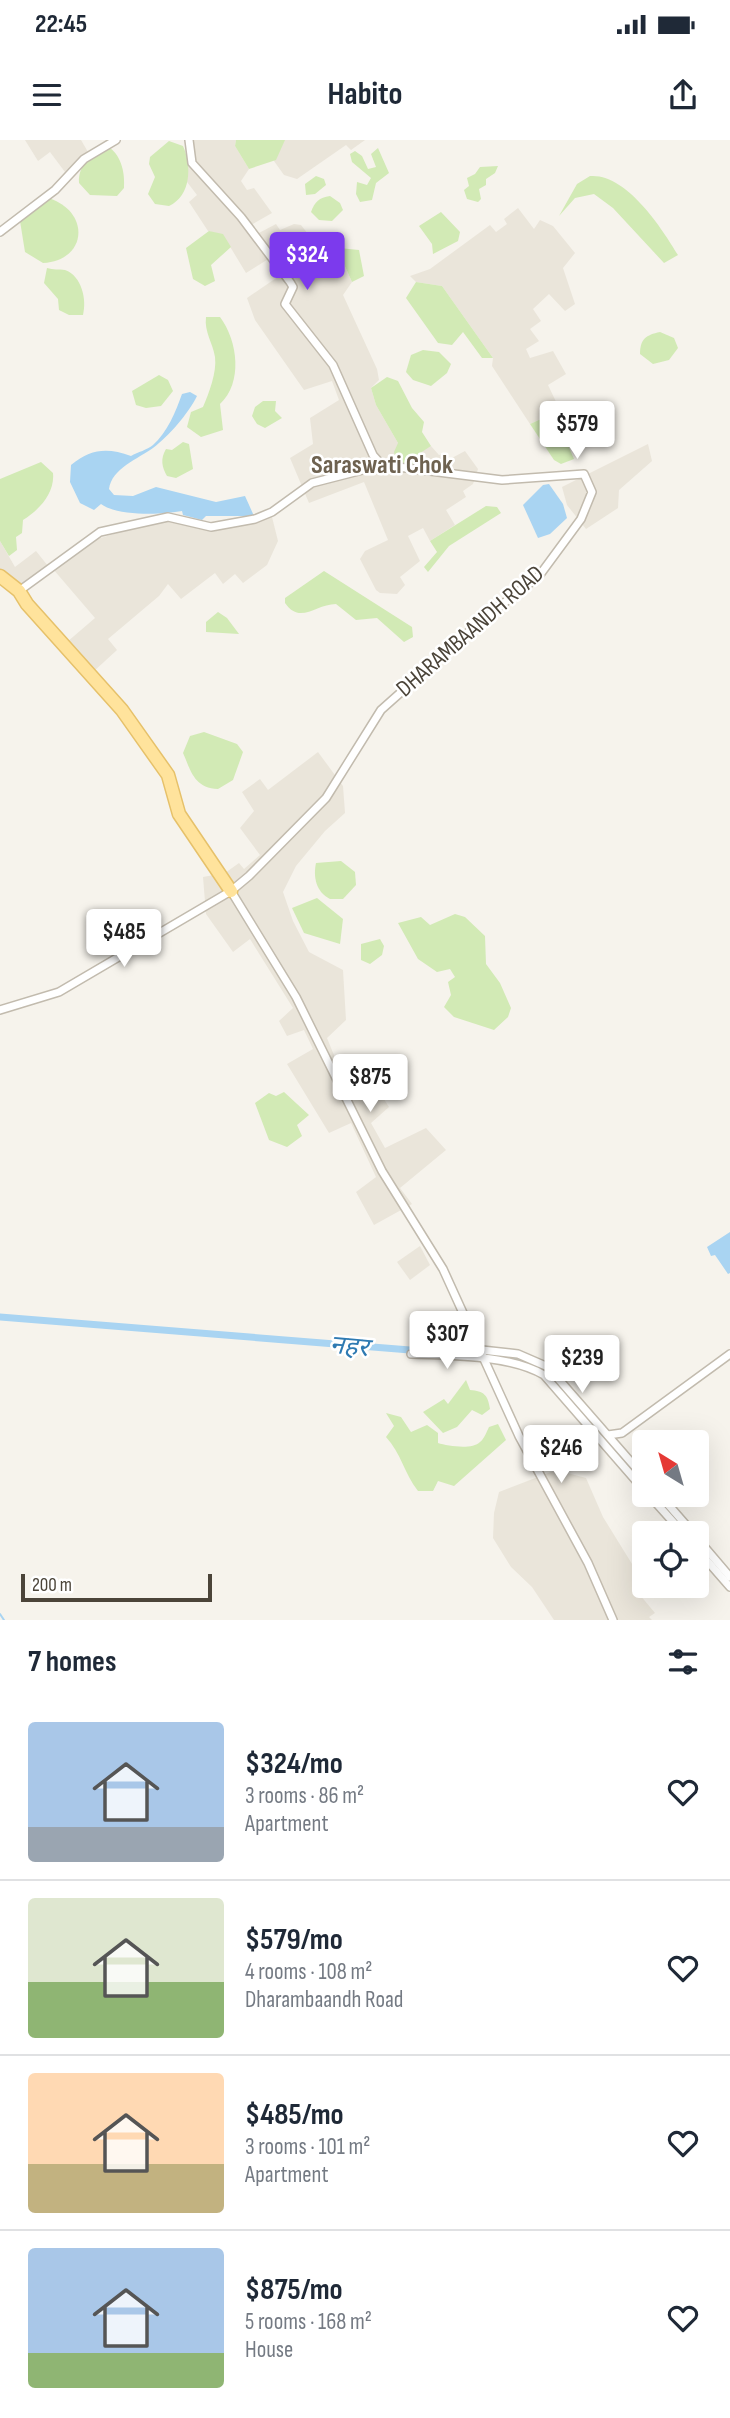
<!DOCTYPE html>
<meta charset="utf-8">
<style>
:root{--surface:#fff;--page:#f2f2f3;--text:#1f2937;--muted:#747a83;--line:#e0e1e3;--accent:#7c3aed}
body{margin:0;font-family:"Sofia Sans Condensed","Noto Sans Devanagari",sans-serif;background:var(--page);color:var(--text);height:100vh;display:flex;flex-direction:column;font-size:26px;white-space:nowrap}
*{box-sizing:border-box;margin:0}
p{font-size:23px;color:var(--muted)}
.icon{flex:none;width:38px;height:38px;fill:none;stroke:currentColor;stroke-width:2;stroke-linecap:round;stroke-linejoin:round}
.map{position:relative;height:1480px;overflow:hidden}
.side{display:flex;flex-direction:column;background:var(--surface);flex:1}
.side>*{flex:none}
.needle{width:46px;rotate:323deg}
.fabs{position:absolute;left:632px;top:1290px;display:grid;gap:14px}
.fabs a{display:grid;place-items:center;width:77px;height:77px;border-radius:7px;background:var(--surface);box-shadow:0 7px 28px #0002;font-size:35px}
.scale{position:absolute;left:21px;bottom:18px;width:191px;box-sizing:border-box;padding-left:7px;border:4px solid #4b4439;border-top:0;font-size:19px;line-height:24px;white-space:nowrap;color:#4b4439;-webkit-text-stroke:5px #fff;paint-order:stroke}
.price{position:absolute;translate:-50% -60px;padding:0 16px;border-radius:7px;background:#fff;color:#222;font-size:23px;line-height:46px;filter:drop-shadow(0 2px 4px #0008)}
.price::after{content:'';position:absolute;left:50%;top:42px;width:21px;height:16px;margin-left:-10px;background:inherit;clip-path:polygon(0 0,100% 0,50% 100%)}
.price.selected{background:var(--accent);color:#fff}
ul{padding:0;list-style:none}
li{display:flex;align-items:center;gap:21px;height:175px;padding:0 28px}
li+li{border-top:2px solid var(--line)}
li span{display:grid;place-items:center;flex:none;width:196px;height:140px;border-radius:7px;color:#555}
li>.icon{margin-inline-start:auto}
span .icon{width:84px;height:84px;fill:#fffc;stroke-width:1}
li b{font-size:30px}
h2{display:flex;justify-content:space-between;align-items:center;height:84px;padding:0 28px;font-size:30px}
.status{display:flex;justify-content:space-between;align-items:center;height:49px;padding:0 35px;background:var(--surface);direction:ltr}
.status svg{height:19px;fill:currentColor}
header{display:flex;justify-content:space-between;align-items:center;height:91px;padding:0 28px;background:var(--surface);font-size:32px;font-weight:700}
.map>svg:first-child{display:block}
.residential{fill:#eae5da}
.green{fill:#d2eab5}
.water{fill:#a9d4f2}
.lines{fill:none;stroke-linecap:round;stroke-linejoin:round}
.stream{stroke:#a9d4f2;stroke-width:2}
.canal{stroke:#a9d4f2;stroke-width:7}
.minor-casing{stroke:#c2bbae;stroke-width:10}
.primary-casing{stroke:#e6c16a;stroke-width:15}
.minor{stroke:#fff;stroke-width:7}
.primary{stroke:#ffe39c;stroke-width:12}
.labels{text-anchor:middle;dominant-baseline:central;stroke-width:5;stroke-linejoin:round;paint-order:stroke}
.street-label{font-size:24px;fill:#4b4439;stroke:#fff}
.neighbourhood-label{font-size:26px;font-weight:bold;fill:#6e6250;stroke:#fff}
.water-label{font-size:26px;font-style:italic;fill:#2e7ab2;stroke:#fff}
</style>
<div class="status"><b>22:45</b><svg viewBox="0 0 49 12"><path d="M0 12V9h3v3zM5 12V6h3v6zM10 12V3h3v9zM15 12V0h3v12zM26 1h20v11H26zM47 4h2v5h-2z"/></svg></div>
<header><svg class="icon" aria-label="menu" viewBox="0 0 24 24"><path d="M4 6h16M4 12h16M4 18h16"/></svg>Habito<svg class="icon" aria-label="share" viewBox="0 0 24 24"><path d="M12 15V3M7 8l5-5 5 5M5 13v7h14v-7"/></svg></header>
<div class="map">
<svg width="730" height="1480" viewBox="0 0 730 1480">
<rect width="100%" height="100%" fill="#f6f3ec"/>
<g class="residential">
<path d="M25,0H81L88,12L65,32L50,12L38,21Z"/>
<path d="M185,0H236L235,6L249,29L241,41L247,50L254,48L272,73L251,85L257,94L276,84L280,90L294,84L301,85L329,121L344,124L352,142L343,155L377,229L379,240L371,248L376,265L398,303L419,317V312L431,306L439,315L445,313L450,319L465,311L478,329L473,344L463,351L466,357L446,370L455,385L430,401L423,388L408,396L420,421L400,437L405,445L397,454L380,453L376,450L360,419L365,411L388,400L364,342L309,363L290,318L313,304L310,278L339,260L332,241L304,250L255,180L247,158L282,134L270,118L246,133L223,95L208,91L189,62L197,55L187,42Z"/>
<path d="M276,0H365L351,10L346,5L297,39L284,35L274,21L267,6Z"/>
<path d="M518,68L534,89L540,80L553,86L575,113L563,128L575,164L565,171L549,154L533,169L541,181L530,189L539,201L526,209L530,218L553,211L566,234L548,245L560,270L530,284L492,226L493,218L442,146L416,142L410,136L430,129L490,85L496,92L507,84L504,79Z"/>
<path d="M648,304L652,321L619,350L618,368L586,389L567,365L562,347Z"/>
<path d="M272,377L278,401L267,425L243,443L235,434L223,444L215,433L181,459L168,444L159,456L108,499L117,510L93,532L67,502L95,478L53,429L94,400L167,378L214,390Z"/>
<path d="M0,401L15,427L36,411L48,426L18,449L0,440Z"/>
<path d="M318,612L343,646L345,673L325,691L296,726L283,752L293,781L309,812L343,830L346,880L327,898L340,930L359,920L389,967L371,983L385,1008L426,988L446,1010L400,1048L412,1064L374,1085L356,1052L376,1037L351,983L329,993L287,924L313,909L304,890L287,896L279,881L293,868L250,799L233,812L206,774L203,737L225,733L239,723L244,729L260,715L240,688L254,671L242,652L260,639L268,650Z"/>
<path d="M420,1106L430,1125L410,1140L397,1122Z"/>
<path d="M556,1330L586,1338L603,1377L637,1432L635,1449L655,1473L649,1477L652,1480H554L532,1447L511,1427L493,1398L494,1373L499,1352Z"/>
</g>
<g class="green">
<path d="M236,0H285L276,20L249,29L235,6Z"/>
<path d="M169,1L183,6C192,26 191,56 169,66L155,64L148,54L155,37L149,24L150,17Z"/>
<path d="M110,8C122,17 125,34 124,48L117,56L90,55L79,43C78,22 93,18 110,8Z"/>
<path d="M378,8L389,33L376,43L372,60L360,62L356,54L357,42L367,45L371,38L352,22L350,14L355,11L362,16L368,29L376,27L371,14Z"/>
<path d="M498,26L495,33L486,39V45L479,49L481,59L478,62L467,59L464,50L469,46L467,38L475,34L480,27Z"/>
<path d="M316,36L324,39L326,45L315,54L306,55L305,44Z"/>
<path d="M590,36C626,33 662,88 678,115L664,123L613,68L594,54L575,58L559,76L577,44Z"/>
<path d="M330,56L340,63L343,70L332,81L319,80L311,72C315,61 319,58 330,56Z"/>
<path d="M49,58C92,73 86,121 43,123L25,112L20,81Z"/>
<path d="M441,72L460,92L458,101L433,114L432,104L419,86Z"/>
<path d="M209,91L223,94L231,107L211,125L215,141L205,146L193,139L186,108Z"/>
<path d="M326,98L339,108L359,110L364,136L352,142L344,124L329,121L317,104Z"/>
<path d="M47,128C53,130 59,129 65,130C82,136 87,160 83,175H69L59,170L58,159L44,143Z"/>
<path d="M416,142L442,146L493,218H482L463,192L452,205L438,203L406,158Z"/>
<path d="M206,177H220C238,201 243,243 220,264L223,290L201,297L187,287L191,272L203,267C209,253 217,232 215,217C213,203 204,192 206,177Z"/>
<path d="M660,192L674,198L678,208L669,220L653,224L640,214C640,199 646,195 660,192Z"/>
<path d="M423,210L439,212L451,224L447,233L431,246L413,240L406,232L411,215Z"/>
<path d="M159,235L168,240L173,251L161,266L146,268L136,265L132,251Z"/>
<path d="M387,237L398,241L412,268L424,282L422,292L431,306L417,315L425,321L412,326L397,324L394,312L398,303L376,265L371,248Z"/>
<path d="M263,261H276L275,271L282,278L265,288L257,284L252,276L255,267Z"/>
<path d="M554,273L574,319L561,324L554,320L530,284Z"/>
<path d="M183,302L189,304L193,329L176,338L167,336C162,327 160,319 166,309L172,310Z"/>
<path d="M41,322L53,333C55,353 39,370 23,380L22,393L16,397L17,410L9,416L0,401V339Z"/>
<path d="M486,366L497,367L501,373L449,406L428,432L424,427L437,412L430,401Z"/>
<path d="M324,431L412,487L413,497L404,502L377,478L356,480L336,464C316,464 300,485 285,463V458Z"/>
<path d="M218,472L227,478L239,494L206,492V482Z"/>
<path d="M204,592L237,604L243,612L233,640L218,649C194,648 191,631 183,613L190,596Z"/>
<path d="M341,721L355,732L356,745L343,759H330C316,752 313,737 316,723Z"/>
<path d="M317,758L343,779L340,804L304,793L292,768Z"/>
<path d="M455,774L465,777L485,796L486,824L500,843L511,868L508,877L494,890L454,877L444,867L451,855L448,842L455,837L450,829L437,832L418,819L398,783L421,777L430,785Z"/>
<path d="M380,799L384,806L382,815L370,824L361,820V804Z"/>
<path d="M284,952L309,975L297,985L302,996L287,1007L269,1000L255,963L269,953L276,956Z"/>
<path d="M466,1240L470,1250C484,1251 488,1255 490,1269L482,1275L472,1270L457,1287L443,1293L423,1272L444,1259L448,1264Z"/>
<path d="M386,1273L401,1277L411,1292L427,1285L438,1293V1303C448,1306 472,1310 480,1302C484,1299 487,1291 489,1287L498,1284L506,1300L454,1346L438,1341L433,1351H418C404,1333 401,1313 386,1297L394,1286Z"/>
</g>
<g class="water">
<path d="M190,252L197,256C188,274 169,296 153,308C138,319 112,328 109,349L114,355L133,356L156,347L216,362L245,356L254,376H206L202,380L183,375L182,371C161,375 117,376 101,364L94,370L80,363L70,342L71,325C92,308 108,308 131,316C138,312 147,310 153,305C167,293 176,271 182,254Z"/>
<path d="M549,344L563,364L567,378L550,394L538,398L523,365L543,345Z"/>
<path d="M730,1092V1133L728,1134L715,1115L711,1116L707,1107Z"/>
</g>
<g class="lines">
<path class="stream" d="M0,1474L4,1480"/>
<g class="canal">
<path d="M0,1177L435,1212"/>
<path d="M506,1218L532,1223L543,1233"/>
<path d="M552,1240L621,1318"/>
</g>
<defs>
<g id="minor">
<path d="M189,0L192,23L241,77L290,142L293,147L285,164L333,225L373,315L382,325"/>
<path d="M0,92L55,50L84,19L116,0"/>
<path d="M231,751L296,857L382,1031L443,1129L519,1296L588,1423L613,1480"/>
<path d="M0,870L59,852L231,751L249,736L326,658L381,570L482,480L539,436L581,379L592,352L584,334L502,340L382,325L312,343L272,372L255,379L211,387L168,377L100,392L19,451"/>
<path d="M482,1210L518,1214L548,1227L644,1337"/>
<path d="M411,1214C450,1215 510,1215 544,1235L644,1350"/>
<path d="M608,1295L622,1293L730,1214"/>
<path d="M648,1354L683,1393"/>
<path d="M659,1354L693,1393"/>
<path d="M696,1397L730,1437"/>
<path d="M696,1408L730,1447"/>
</g>
<path id="primary" d="M0,436L19,451L27,464L122,570L168,635L179,674L231,751"/>
</defs>
<use href="#minor" class="minor-casing"/>
<use href="#primary" class="primary-casing"/>
<use href="#minor" class="minor"/>
<use href="#primary" class="primary"/>
</g>
<g class="labels">
<g class="street-label">
<text transform="translate(470 491) rotate(-41)">DHARAMBAANDH ROAD</text>
</g>
<g class="neighbourhood-label">
<text x="382" y="325">Saraswati Chok</text>
</g>
<g class="water-label">
<text transform="translate(349 1207) rotate(5)">नहर</text>
</g>
</g>
</svg>
<div class="fabs">
<a><svg class="needle" viewBox="-14 -14 28 28"><path d="M0-13l5 13h-10z" fill="#e53935"/><path d="M0 13l5-13h-10z" fill="#747a83"/></svg></a>
<a><svg class="icon" aria-label="locate" viewBox="0 0 24 24"><circle cx="12" cy="12" r="6"/><path d="M12 2v4M12 18v4M2 12h4M18 12h4"/></svg></a>
</div>
<div class="scale">200 m</div>
<b class="price selected" style="left:307px;top:152px">$324</b>
<b class="price" style="left:577px;top:321px">$579</b>
<b class="price" style="left:124px;top:829px">$485</b>
<b class="price" style="left:370px;top:974px">$875</b>
<b class="price" style="left:447px;top:1231px">$307</b>
<b class="price" style="left:582px;top:1255px">$239</b>
<b class="price" style="left:561px;top:1345px">$246</b>
</div>
<section class="side">
<h2>7 homes<svg class="icon" aria-label="filters" viewBox="0 0 24 24"><path d="M4 7h16M4 17h16"/><circle cx="9" cy="7" r="2"/><circle cx="15" cy="17" r="2"/></svg></h2>
<ul>
<li><span style="background:linear-gradient(#a9c7e8 75%,#9aa5b1 0)"><svg class="icon" aria-label="home" viewBox="0 0 24 24"><path d="M3 11l9-7 9 7M6 9v11h12V9"/></svg></span><div><b>$324/mo</b><p>3 rooms · 86 m²</p><p>Apartment</p></div><svg class="icon" aria-label="heart" viewBox="0 0 24 24"><path d="M12 20l-8-8c-3-5 5-10 8-4 3-6 11-1 8 4z"/></svg></li>
<li><span style="background:linear-gradient(#dfe7d0 60%,#8fb573 0)"><svg class="icon" aria-label="home" viewBox="0 0 24 24"><path d="M3 11l9-7 9 7M6 9v11h12V9"/></svg></span><div><b>$579/mo</b><p>4 rooms · 108 m²</p><p>Dharambaandh Road</p></div><svg class="icon" aria-label="heart" viewBox="0 0 24 24"><path d="M12 20l-8-8c-3-5 5-10 8-4 3-6 11-1 8 4z"/></svg></li>
<li><span style="background:linear-gradient(#ffd9b3 65%,#c2b280 0)"><svg class="icon" aria-label="home" viewBox="0 0 24 24"><path d="M3 11l9-7 9 7M6 9v11h12V9"/></svg></span><div><b>$485/mo</b><p>3 rooms · 101 m²</p><p>Apartment</p></div><svg class="icon" aria-label="heart" viewBox="0 0 24 24"><path d="M12 20l-8-8c-3-5 5-10 8-4 3-6 11-1 8 4z"/></svg></li>
<li><span style="background:linear-gradient(#a9c7e8 75%,#8fb573 0)"><svg class="icon" aria-label="home" viewBox="0 0 24 24"><path d="M3 11l9-7 9 7M6 9v11h12V9"/></svg></span><div><b>$875/mo</b><p>5 rooms · 168 m²</p><p>House</p></div><svg class="icon" aria-label="heart" viewBox="0 0 24 24"><path d="M12 20l-8-8c-3-5 5-10 8-4 3-6 11-1 8 4z"/></svg></li>
</ul>
</section>
